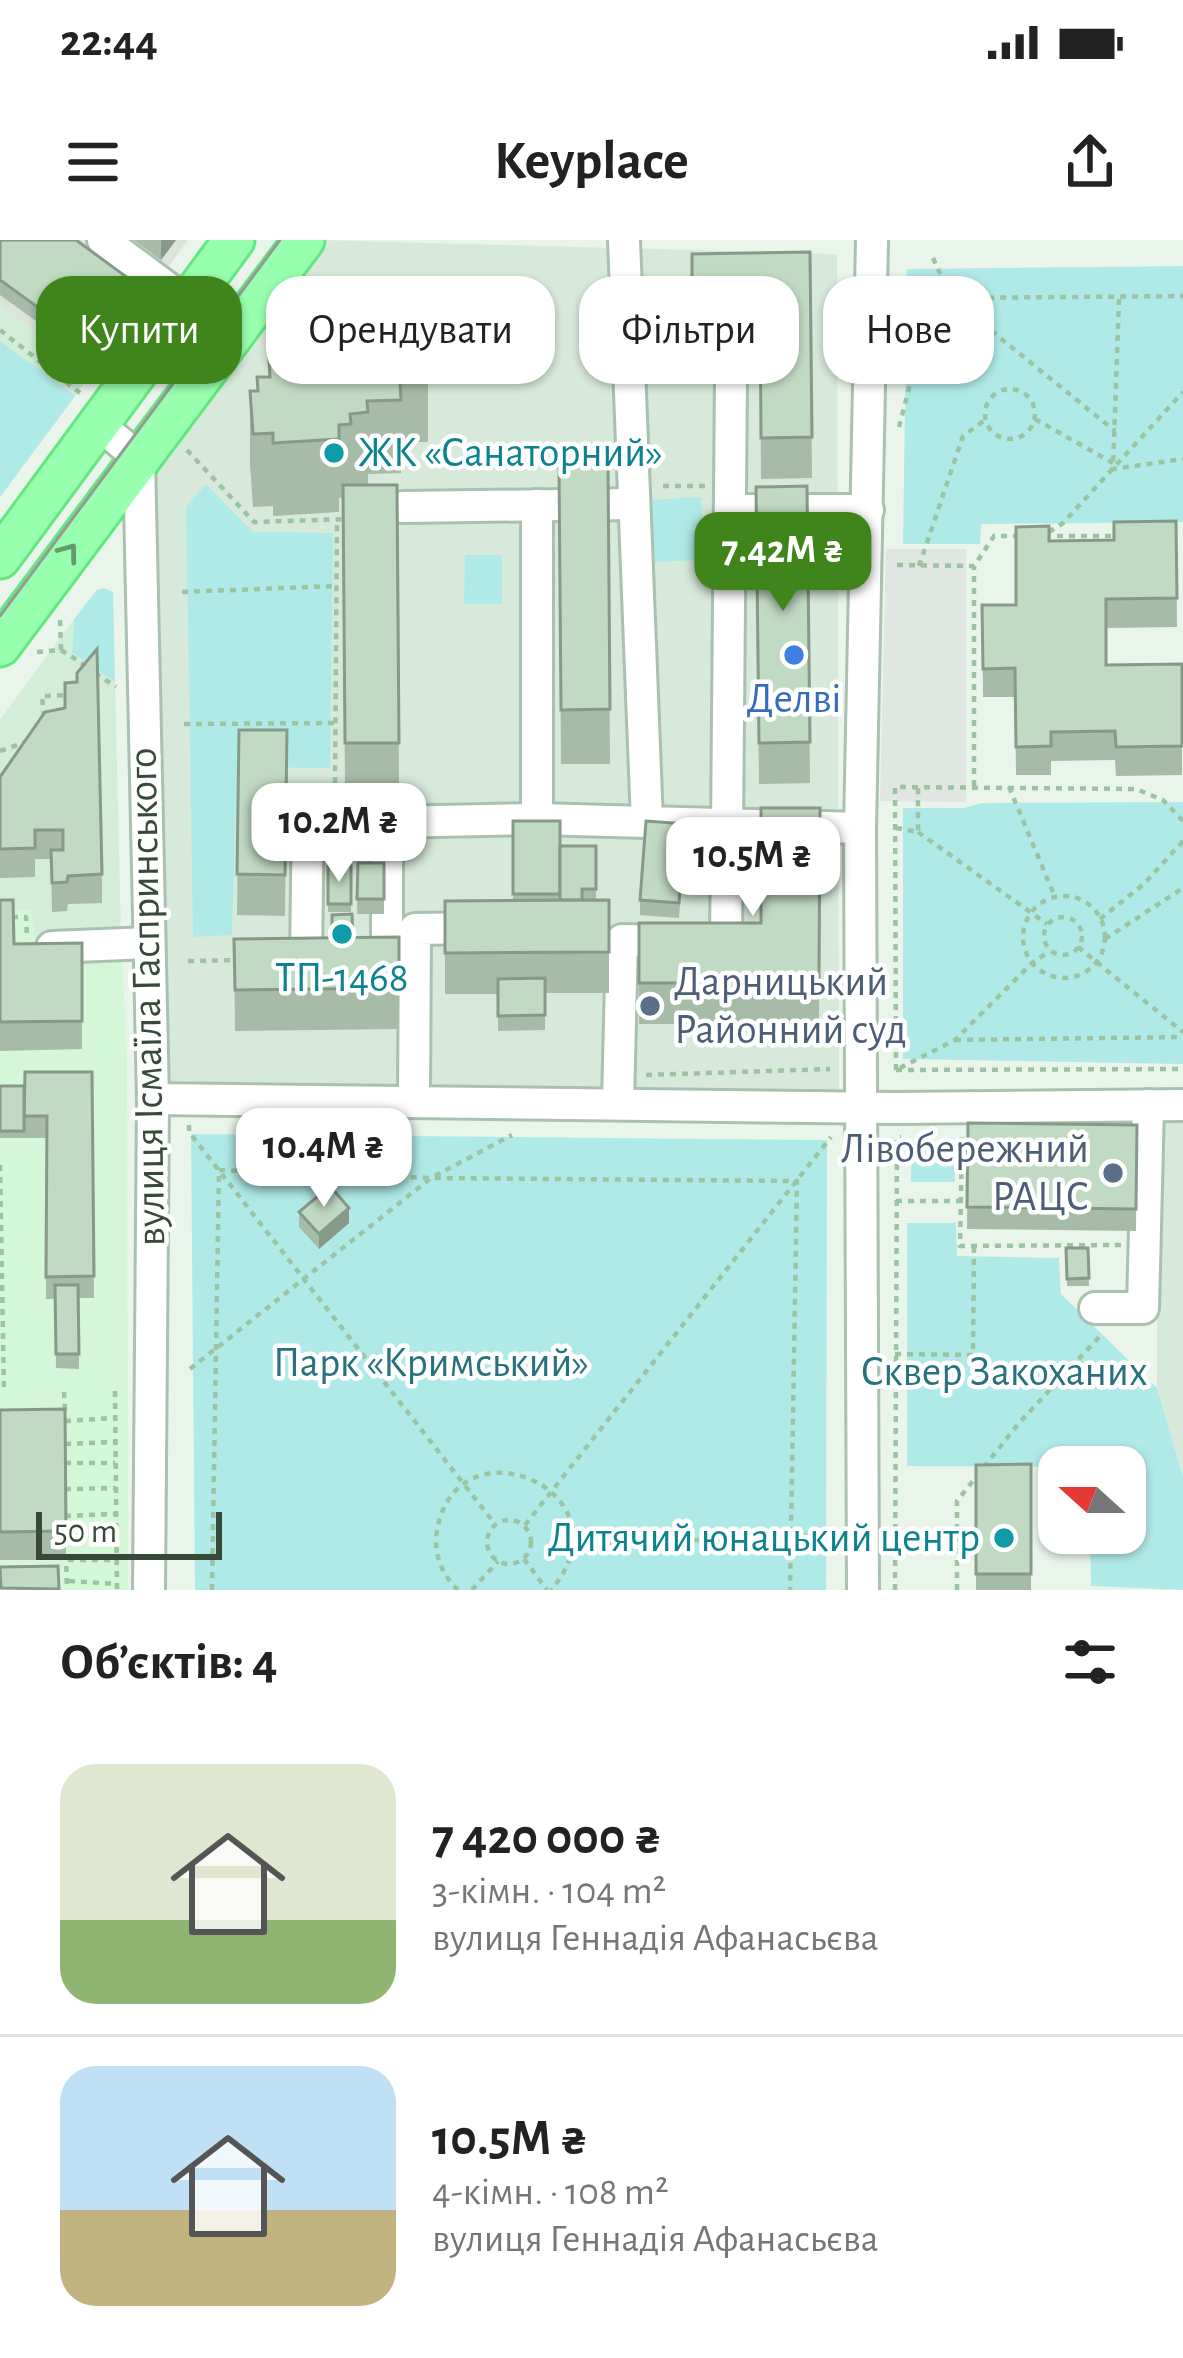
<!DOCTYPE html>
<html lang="uk">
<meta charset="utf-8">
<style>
:root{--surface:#fff;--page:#f6f6f6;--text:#222;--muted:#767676;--line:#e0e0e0;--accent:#40851c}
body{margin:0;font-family:"Alegreya Sans",sans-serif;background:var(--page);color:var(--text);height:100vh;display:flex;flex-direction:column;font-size:45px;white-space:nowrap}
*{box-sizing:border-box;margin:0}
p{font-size:39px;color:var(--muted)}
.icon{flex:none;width:66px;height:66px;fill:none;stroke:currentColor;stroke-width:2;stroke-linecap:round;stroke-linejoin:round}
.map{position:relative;height:1350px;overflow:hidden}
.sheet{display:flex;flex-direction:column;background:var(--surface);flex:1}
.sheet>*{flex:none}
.hud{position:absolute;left:36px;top:36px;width:1113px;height:108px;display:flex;gap:24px}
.needle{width:78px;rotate:291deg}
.buttons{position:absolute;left:1038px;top:1206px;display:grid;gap:24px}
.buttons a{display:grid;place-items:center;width:108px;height:108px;border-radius:24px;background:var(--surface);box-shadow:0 3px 9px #0004;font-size:60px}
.scale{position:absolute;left:36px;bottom:30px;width:186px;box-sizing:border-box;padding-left:12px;border:6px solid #374939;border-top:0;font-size:33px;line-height:42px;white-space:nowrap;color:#374939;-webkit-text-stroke:9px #fff;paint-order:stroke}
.price{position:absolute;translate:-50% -102px;padding:0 27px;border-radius:24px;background:#fff;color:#222;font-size:39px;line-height:78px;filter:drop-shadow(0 3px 6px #0008)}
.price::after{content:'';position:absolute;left:50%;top:72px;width:36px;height:27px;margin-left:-18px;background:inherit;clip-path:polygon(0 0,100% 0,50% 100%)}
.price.current{background:var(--accent);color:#fff}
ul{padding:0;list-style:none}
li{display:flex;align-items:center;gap:36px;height:300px;padding:0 60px}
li+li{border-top:3px solid var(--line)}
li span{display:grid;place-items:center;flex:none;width:336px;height:240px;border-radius:36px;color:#555}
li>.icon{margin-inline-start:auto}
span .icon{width:144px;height:144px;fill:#fffc;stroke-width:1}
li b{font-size:51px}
h2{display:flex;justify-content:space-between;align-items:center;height:144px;padding:0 60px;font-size:51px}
.chip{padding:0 42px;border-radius:36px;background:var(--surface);box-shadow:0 3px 9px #0004;font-size:42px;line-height:108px}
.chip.current{background:var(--accent);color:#fff}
.status{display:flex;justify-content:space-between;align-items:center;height:84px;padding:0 60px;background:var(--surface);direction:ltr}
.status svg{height:33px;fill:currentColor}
header{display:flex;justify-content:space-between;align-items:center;height:156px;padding:0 60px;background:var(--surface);font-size:54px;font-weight:700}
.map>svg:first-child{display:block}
.residential{fill:#d7e9da}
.commercial{fill:#d4f7d7}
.industrial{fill:#dae4db}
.education{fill:#d2eed9}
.green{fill:#b0eae8}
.parking{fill:#e0e6e1}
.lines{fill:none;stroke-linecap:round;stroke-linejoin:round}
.minor-casing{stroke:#abc1af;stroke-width:36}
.major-casing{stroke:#64e77f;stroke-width:45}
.path{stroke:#9cc3a2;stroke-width:4.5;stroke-dasharray:6 6;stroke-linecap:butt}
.minor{stroke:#fff;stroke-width:30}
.major{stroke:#97ffae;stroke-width:39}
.tram{stroke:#989898;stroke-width:3}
.wall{fill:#a6bba8}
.shaded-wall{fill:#879988}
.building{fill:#c1dac3;stroke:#879988;stroke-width:3}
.oneway{stroke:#629b6e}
.culture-dot{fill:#0f9aa8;stroke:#fff;stroke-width:4.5}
.shop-dot{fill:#3f7fe0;stroke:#fff;stroke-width:4.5}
.service-dot{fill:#5c6f8a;stroke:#fff;stroke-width:4.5}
.labels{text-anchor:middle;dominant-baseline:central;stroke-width:9;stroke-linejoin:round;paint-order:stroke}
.culture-label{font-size:42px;fill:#0d838f;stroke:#fff;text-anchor:start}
.shop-label{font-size:42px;fill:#366cbe;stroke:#fff}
.service-label{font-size:42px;fill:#4e5e75;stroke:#fff;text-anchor:start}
.street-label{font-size:42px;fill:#374939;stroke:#fff}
.park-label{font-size:42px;fill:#27727d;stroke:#fff}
</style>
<div class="status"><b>22:44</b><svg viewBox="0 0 49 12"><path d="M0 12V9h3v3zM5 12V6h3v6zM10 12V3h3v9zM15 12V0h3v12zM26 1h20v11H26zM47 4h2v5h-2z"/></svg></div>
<header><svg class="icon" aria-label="menu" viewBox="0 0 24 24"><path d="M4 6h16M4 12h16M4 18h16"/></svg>Keyplace<svg class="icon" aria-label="share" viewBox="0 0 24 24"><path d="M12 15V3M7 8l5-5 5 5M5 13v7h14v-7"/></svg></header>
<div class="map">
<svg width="1183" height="1350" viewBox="0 0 1183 1350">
<rect width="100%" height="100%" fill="#e9f5eb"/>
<g class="residential">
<path d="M319,0L837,14L839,851L162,849L147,232Z"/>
<path d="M1157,877H1183V1237L1157,1148Z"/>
</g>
<path class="commercial" d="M31,670L121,695L127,816L128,1350H0V671Z"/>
<path class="industrial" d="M0,0H188L92,133L0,65Z"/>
<g class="education">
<path d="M0,65L92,133L0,257Z"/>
<path d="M74,379L72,413L115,442L121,695L36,699L31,670L0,671V480Z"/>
</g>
<g class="green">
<path d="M1183,26V282L981,284L980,304H903L907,29Z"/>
<path d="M0,101L75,156L0,257Z"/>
<path d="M206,244L253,292L333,293L330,528L237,527L232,695L193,697L186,267Z"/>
<path d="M701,257L704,320L653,322L650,260Z"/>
<path d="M465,315H502V364H464Z"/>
<path d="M104,348L113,352L115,442L72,413L74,379L97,350Z"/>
<path d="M1183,562V824L903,819V568H964L982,563Z"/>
<path d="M191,894L827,900L826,1350H195Z"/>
<rect x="911" y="904" width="44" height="38"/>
<path d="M907,983H956L957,1016L1059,1018L1061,1054L1157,1148L1183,1237V1350L1091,1346L1090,1293H1125V1227L907,1226Z"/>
</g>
<path class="parking" d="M886,309H966V562L880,561Z"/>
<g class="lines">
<defs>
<g id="minor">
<path d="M103,0L188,63"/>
<path d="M624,0L647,582L860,588"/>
<path d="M98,184L139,218L153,859L149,1350"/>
<path d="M537,265V579L647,582"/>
<path d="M403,267L634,264"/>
<path d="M730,270H868"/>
<path d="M308,571L306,718L325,717"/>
<path d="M52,707L149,703"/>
<path d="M387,714V582L537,579"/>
<path d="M153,859L896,868L1183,865"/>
<path d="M414,861L415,689L482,688"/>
<path d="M618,863L622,700L726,702L731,138"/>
<path d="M1095,1068H1143L1148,865"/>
<path d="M863,1350L860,588L872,0"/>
</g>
<g id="major">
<path d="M0,318L234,0"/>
<path d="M0,406L304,0"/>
</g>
</defs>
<use href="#minor" class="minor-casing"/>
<use href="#major" class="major-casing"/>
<g class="path">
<path d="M933,18L951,58L1115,191"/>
<path d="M1119,59L1113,229L1183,219"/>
<path d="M0,90L80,153"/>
<circle cx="1010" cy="174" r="25"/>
<path d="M1035,179L1113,223"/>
<path d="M899,187L926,83L951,58L1183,56"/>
<path d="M187,210L254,282L348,279"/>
<path d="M663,246H706"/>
<path d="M1049,292L1063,283L1183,152"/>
<path d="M1045,296H1117"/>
<path d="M897,325L974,326L994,296H1021"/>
<path d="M919,326L963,196L985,180"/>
<path d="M182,352L336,346"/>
<path d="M61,410L86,426"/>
<path d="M37,412L61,410L60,379"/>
<path d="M95,433L116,447"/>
<path d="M44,477L42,456L70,455"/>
<path d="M184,484L336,483"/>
<path d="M0,511L29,501"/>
<path d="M974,546V326"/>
<path d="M1009,547L1055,657"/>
<path d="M327,552L335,544L337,279"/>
<path d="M896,588L918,592V547"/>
<path d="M918,592L1047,684"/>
<circle cx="1064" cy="697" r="41"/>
<circle cx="1063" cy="696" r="19"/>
<path d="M0,677H26L27,696"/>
<path d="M1100,679L1144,644L1183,601"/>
<path d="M1105,699L1183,648"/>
<path d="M1078,707L1183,792"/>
<path d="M188,721L241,720"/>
<path d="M955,800L1183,797"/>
<path d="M900,828L955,800L1032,723L1050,711"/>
<path d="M896,830L895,547L1136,549L1163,560L1183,581"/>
<path d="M896,830L1183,829"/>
<path d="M646,835L830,829"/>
<path d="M189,885V892L495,1284"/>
<path d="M962,897L960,1006L1121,1005"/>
<path d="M0,925L4,1153"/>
<path d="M896,961H961"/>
<path d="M895,1114L973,1115L974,1007"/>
<path d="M190,1129L431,938L512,895"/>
<path d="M115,1151L117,1350"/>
<path d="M64,1152L65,1170"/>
<path d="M65,1181L115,1178"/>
<path d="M65,1204L115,1202"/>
<path d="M65,1223H115"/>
<path d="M65,1249L116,1248"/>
<path d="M65,1276L116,1274"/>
<circle cx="509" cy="1302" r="22"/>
<path d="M525,1285L831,897"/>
<path d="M66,1299L116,1297"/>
<path d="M573,1305L829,1295"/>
<path d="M66,1314L67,1350"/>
<path d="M524,1319L547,1350"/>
<path d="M68,1320H116"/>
<path d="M69,1341L117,1344"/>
<path d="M212,1350L219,930L431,938L797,941L790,1350"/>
<path d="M458,1350C442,1335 433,1313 437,1291C456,1175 635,1252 551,1350"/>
<path d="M472,1350L498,1321"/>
<path d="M895,1350L897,897H901"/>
<path d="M957,1350V1261L1019,1183L1102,1094"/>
</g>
<use href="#minor" class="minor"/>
<use href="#major" class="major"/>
<path class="tram" d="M0,376L280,0"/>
</g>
<g class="wall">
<path d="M0,0L132,56L87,118L0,55Z"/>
<path d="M134,0H176L161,20Z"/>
<path d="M810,12L812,238L761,239L760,99L692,100V14Z"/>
<path d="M423,85L428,128V202H411V215L401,216V233L368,234V245H397L399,543L345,544L343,258H339V272L273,276V266L253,267L250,225V151H257L269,137V119L327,116V99L334,98L336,86Z"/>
<path d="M608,225L610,524H561L559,226Z"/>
<path d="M807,246L810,543L759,544L756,247Z"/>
<path d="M1176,281L1177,387L1106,388V425L1182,424V535L1116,536L1115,520L1051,521V535H1016L1015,457H983L982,365H1016L1049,301L1114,300Z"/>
<path d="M45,472L102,634V663L68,664L67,671L52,672L51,619H35V637L0,638V537Z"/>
<path d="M239,490H287L285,676L237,675Z"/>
<path d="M820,568L819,784H639V683H761Z"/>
<path d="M513,581L560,606H596V660H609V753H545V790L498,791V754H445V661L513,660Z"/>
<path d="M685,599L679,678L640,675V660Z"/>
<path d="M358,623H384V674H357Z"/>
<rect x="328" y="626" width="23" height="46"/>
<path d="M0,660L14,704L82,703V809L0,811Z"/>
<path d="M353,697H399V789L235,791L234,699Z"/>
<path d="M92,832L94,1058H79V1129L56,1128L55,1059H46V898H0V846H24Z"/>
<path d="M968,883L1137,885L1136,991L967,989Z"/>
<path d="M299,972L349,983L319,1009L299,987Z"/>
<path d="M1066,1008H1088L1089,1046H1067Z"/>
<path d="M65,1169L66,1320H0V1170Z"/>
<path d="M1031,1224V1350H976V1225Z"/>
</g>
<g class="shaded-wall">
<path d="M161,0H176L161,20Z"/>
<path d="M132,41V56L87,118V103Z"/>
<path d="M349,968V983L319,1009V994Z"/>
</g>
<g class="building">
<path d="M0,0H76L132,41L87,103L0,40Z"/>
<path d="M810,12L812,197L761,198L760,58L692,59V14Z"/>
<path d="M421,41L423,85L393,86V79L373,80V88L355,87L370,70L369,43Z"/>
<path d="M393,79V86L425,85L428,128L410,129L411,142L400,143L401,160L367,161L368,172L350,174L351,184L339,185V199L273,203V193L253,194L250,151H258L257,137H270L269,119L328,115L327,99L339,98L336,86L374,88L373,80Z"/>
<path d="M608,225L610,469L561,470L559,226Z"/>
<path d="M343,245H397L399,503H345Z"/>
<path d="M807,246L810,502L759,503L756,247Z"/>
<path d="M1176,281L1177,358L1106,359V425L1182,424V506L1116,507L1115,491L1051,492V506L1016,507L1015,428L983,429L982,365H1016V287L1049,286V301L1114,300V282Z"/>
<path d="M97,409L102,634L68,636L67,642L52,643L51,610H63V590H35V608L0,609V537L45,472L65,468V443L77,442V433Z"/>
<path d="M239,490H287L285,635L237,634Z"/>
<path d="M761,568H820L819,743H639V683H761Z"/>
<rect x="513" y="581" width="47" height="73"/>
<path d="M646,581L685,584L679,663L640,660Z"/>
<path d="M560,606H596V649H582V660H560Z"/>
<path d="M358,623H384V659H357Z"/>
<rect x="328" y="626" width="23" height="38"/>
<path d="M0,660H13L14,704L82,703V781L0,782Z"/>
<path d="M609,660V712L445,713V661Z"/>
<path d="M352,674L353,697L332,698V675Z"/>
<path d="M399,697V748L235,750L234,699Z"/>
<path d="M545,738V775L498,776V739Z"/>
<path d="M25,832H92L94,1036L46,1037L47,876H24Z"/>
<rect x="0" y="846" width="24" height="45"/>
<path d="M968,883L1137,885L1136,969L967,967Z"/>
<path d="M330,946L349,968L319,994L299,972Z"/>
<path d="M1066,1008H1088L1089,1038L1067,1039Z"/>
<path d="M55,1045H78L79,1114H56Z"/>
<path d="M65,1169L66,1291L0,1292V1170Z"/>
<path d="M1031,1224V1334H976V1225Z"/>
<path d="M58,1326L59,1349L1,1348L0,1327Z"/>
</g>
<defs><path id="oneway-chevron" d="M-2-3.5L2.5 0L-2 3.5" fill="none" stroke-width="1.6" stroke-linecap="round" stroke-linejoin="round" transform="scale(3)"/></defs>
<use class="oneway" href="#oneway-chevron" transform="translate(69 312) rotate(-53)"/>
<g class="culture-dot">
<circle cx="334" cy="213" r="12"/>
<circle cx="342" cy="694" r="12"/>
<circle cx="1004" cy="1298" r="12"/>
</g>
<circle class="shop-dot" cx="794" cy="415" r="12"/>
<g class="service-dot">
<circle cx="650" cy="766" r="12"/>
<circle cx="1113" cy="933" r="12"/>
</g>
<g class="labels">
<g class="culture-label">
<text x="358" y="213">ЖК «Санаторний»</text>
<text x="342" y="738" text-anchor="middle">ТП-1468</text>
<text x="980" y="1298" text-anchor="end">Дитячий юнацький центр</text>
</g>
<g class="shop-label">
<text x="794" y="459">Делві</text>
</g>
<g class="service-label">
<text x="674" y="742">Дарницький<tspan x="674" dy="48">Районний суд</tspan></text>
<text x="1089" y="909" text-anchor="end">Лівобережний<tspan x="1089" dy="48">РАЦС</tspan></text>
</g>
<g class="street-label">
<text transform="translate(147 757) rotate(-91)">вулиця Ісмаїла Гаспринського</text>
</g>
<g class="park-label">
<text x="431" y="1123">Парк «Кримський»</text>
<text x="1004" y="1132">Сквер Закоханих</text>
</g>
</g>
</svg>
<div class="buttons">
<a><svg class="needle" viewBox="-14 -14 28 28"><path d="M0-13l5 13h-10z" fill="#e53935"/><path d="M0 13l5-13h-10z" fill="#767676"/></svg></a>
</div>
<div class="scale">50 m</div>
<b class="price current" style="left:783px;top:374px">7.42M ₴</b>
<b class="price" style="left:339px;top:645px">10.2M ₴</b>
<b class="price" style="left:753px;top:679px">10.5M ₴</b>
<b class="price" style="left:324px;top:970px">10.4M ₴</b>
<div class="hud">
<a class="chip current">Купити</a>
<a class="chip">Орендувати</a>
<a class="chip">Фільтри</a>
<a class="chip">Нове</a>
</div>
</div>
<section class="sheet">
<h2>Об’єктів: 4<svg class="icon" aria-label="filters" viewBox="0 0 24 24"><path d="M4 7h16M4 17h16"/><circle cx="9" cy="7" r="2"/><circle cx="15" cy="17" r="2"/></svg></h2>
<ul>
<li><span style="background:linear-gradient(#dfe7d0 65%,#8fb573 0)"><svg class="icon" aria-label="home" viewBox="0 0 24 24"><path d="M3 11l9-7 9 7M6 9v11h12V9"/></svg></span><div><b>7 420 000 ₴</b><p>3-кімн. · 104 m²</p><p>вулиця Геннадія Афанасьєва</p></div></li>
<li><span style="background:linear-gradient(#bfe0f5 60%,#c2b280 0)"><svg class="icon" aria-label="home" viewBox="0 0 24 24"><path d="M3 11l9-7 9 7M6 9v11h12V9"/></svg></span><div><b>10.5M ₴</b><p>4-кімн. · 108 m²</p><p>вулиця Геннадія Афанасьєва</p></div></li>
</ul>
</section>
